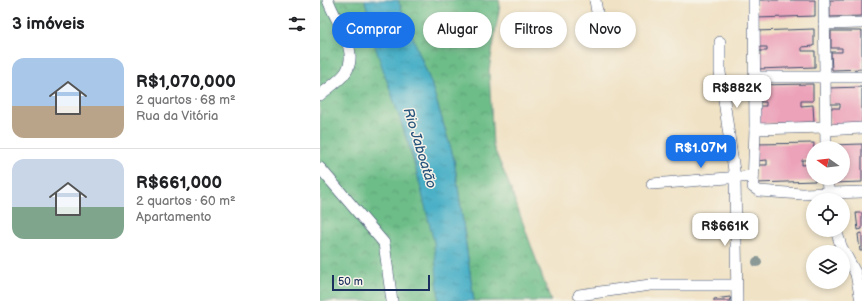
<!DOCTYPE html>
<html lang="pt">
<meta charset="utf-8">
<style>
:root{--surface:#fff;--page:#f2f2f2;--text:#202124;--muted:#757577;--line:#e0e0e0;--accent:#1a73e8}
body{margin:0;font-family:"Balsamiq Sans",sans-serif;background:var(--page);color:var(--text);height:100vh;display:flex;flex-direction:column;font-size:15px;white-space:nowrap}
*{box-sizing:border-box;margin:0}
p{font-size:13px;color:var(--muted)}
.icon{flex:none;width:22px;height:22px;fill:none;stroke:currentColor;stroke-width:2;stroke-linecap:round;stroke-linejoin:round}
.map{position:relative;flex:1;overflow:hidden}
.side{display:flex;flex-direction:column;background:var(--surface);width:320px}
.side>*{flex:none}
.banner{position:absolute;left:12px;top:12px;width:380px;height:36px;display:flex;gap:8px}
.needle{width:26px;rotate:284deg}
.fabs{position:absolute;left:486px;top:141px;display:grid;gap:8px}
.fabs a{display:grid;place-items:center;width:44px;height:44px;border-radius:50%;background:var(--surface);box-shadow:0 2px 6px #0003;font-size:20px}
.scale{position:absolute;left:12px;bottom:10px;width:98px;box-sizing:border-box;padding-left:4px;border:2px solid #1b2f5e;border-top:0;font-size:11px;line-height:14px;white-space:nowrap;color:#1b2f5e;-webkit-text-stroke:3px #f7f3e8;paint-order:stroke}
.price{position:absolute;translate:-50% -34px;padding:0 9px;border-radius:8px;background:#fff;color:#222;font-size:13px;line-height:26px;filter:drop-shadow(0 1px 2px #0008)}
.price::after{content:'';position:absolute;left:50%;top:24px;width:12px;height:9px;margin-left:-6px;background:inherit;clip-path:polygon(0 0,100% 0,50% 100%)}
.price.on{background:var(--accent);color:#fff}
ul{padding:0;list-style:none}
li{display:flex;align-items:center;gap:12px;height:100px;padding:0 12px}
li+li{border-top:1px solid var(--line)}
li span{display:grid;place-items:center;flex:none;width:112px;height:80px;border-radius:12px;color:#555}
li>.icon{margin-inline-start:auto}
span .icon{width:48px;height:48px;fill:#fffc;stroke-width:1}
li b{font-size:17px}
h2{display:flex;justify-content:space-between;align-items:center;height:48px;padding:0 12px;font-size:17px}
.chip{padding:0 14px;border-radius:18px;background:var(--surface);box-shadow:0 2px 6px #0003;font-size:14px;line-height:36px}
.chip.on{background:var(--accent);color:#fff}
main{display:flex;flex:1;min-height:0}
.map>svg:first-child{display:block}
.forest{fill:url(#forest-crowns);stroke:#447673}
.water{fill:url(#water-ripples);stroke:#316f92}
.building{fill:#eca2b9}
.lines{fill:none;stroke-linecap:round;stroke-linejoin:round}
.minor-casing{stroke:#3b4a6d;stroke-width:12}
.minor{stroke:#fff;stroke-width:11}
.tree{fill:#8a9896}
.labels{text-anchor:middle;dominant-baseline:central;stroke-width:3;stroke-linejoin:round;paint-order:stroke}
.water-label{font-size:14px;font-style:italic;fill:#28557d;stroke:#f7f3e8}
</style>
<main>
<section class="side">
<h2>3 imóveis<svg class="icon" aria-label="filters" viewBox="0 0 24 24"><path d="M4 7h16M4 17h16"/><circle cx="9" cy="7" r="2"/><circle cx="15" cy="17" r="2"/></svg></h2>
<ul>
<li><span style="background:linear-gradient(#a9c7e8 60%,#b9a48a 0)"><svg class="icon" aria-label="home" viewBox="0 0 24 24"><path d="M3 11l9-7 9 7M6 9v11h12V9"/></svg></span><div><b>R$1,070,000</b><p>2 quartos · 68 m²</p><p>Rua da Vitória</p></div></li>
<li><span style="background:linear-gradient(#c9d6e8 60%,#7fa58c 0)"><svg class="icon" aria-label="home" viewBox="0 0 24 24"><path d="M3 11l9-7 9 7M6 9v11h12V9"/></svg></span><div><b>R$661,000</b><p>2 quartos · 60 m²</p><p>Apartamento</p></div></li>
</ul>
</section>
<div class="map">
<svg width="542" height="301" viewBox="0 0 542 301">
<defs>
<pattern id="forest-crowns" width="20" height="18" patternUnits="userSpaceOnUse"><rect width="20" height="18" fill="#6dbd88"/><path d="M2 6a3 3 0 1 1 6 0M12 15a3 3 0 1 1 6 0" fill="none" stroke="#599a72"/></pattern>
<pattern id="water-ripples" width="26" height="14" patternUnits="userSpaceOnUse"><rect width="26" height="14" fill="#47afc6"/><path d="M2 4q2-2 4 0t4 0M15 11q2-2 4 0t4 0" fill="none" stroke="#3a8fa4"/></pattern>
</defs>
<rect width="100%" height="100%" fill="#f7f3e8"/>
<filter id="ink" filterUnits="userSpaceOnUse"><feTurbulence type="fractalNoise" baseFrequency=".025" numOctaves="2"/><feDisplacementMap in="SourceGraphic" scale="8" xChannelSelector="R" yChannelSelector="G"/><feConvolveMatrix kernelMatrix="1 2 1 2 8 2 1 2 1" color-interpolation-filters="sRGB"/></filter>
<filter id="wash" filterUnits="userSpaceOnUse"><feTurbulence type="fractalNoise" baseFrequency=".012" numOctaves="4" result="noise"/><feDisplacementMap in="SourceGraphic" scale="16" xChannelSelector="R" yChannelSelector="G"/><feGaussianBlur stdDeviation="0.9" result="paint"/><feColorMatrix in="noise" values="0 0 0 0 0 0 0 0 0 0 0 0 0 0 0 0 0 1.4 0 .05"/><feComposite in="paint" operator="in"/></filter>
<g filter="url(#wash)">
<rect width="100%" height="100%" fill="#f0e2c5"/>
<g class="forest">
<path d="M0,0H45C64,81 97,158 114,240C118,260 117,281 119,301H0Z"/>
<path d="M78,0H179L180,5L169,70L173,146L189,184L231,301H154L134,159L111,83Z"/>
</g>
<path class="water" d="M45,0H78L111,83L134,159L154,301H119L114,242L93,157L55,46Z"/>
<g id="blocks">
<g class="building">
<path d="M437,0H495V16L437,18Z"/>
<path d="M510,0H542V16L510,17Z"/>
<path d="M494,29V46L482,47V51H495V67L437,69V51H447V47H436V31Z"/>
<path d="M511,31H542V69L512,70L511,52H522V48H511Z"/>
<path d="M493,84V101H481V106L493,105L494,122L436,124L435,106H446V102H435V85Z"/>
<path d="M542,87V125L510,126L509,108H520V104H509L508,88Z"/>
<path d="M494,143L493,160H482V165L493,164V178H495V181L437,183V165H447V160L436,161V144Z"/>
<path d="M542,144V182L512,183V178H523V148H511V145Z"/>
<path d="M536,213H542V229L538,230Z"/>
<path d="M542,233V251H540L538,234Z"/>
<path d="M410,297L411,301H394V299Z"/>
</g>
</g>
</g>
<g filter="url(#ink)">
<use href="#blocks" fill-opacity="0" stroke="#3b4a6d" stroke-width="1"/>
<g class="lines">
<defs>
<g id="minor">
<path d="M275,0L278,18"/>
<path d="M434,0L435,129L433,187L439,191L482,194L542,192"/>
<path d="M504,0L506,148"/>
<path d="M504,24L542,23"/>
<path d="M400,42V72L415,178L417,301"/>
<path d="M434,77H542"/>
<path d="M0,95C8,88 20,81 26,72C40,50 15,21 8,0"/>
<path d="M435,129L505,127"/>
<path d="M505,130L542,128"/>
<path d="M0,168L64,243L72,301"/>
<path d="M507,178L509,199"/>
<path d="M332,184L433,176"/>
<path d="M516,230L521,246L536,274L541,301"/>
<path d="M259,295L330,285H416"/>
</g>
</defs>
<use href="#minor" class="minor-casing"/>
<use href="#minor" class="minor"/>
</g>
<circle class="tree" cx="437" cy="262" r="5"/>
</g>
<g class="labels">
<g class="water-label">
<text transform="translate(100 148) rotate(73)">Rio Jaboatão</text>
</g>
</g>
</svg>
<div class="fabs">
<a><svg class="needle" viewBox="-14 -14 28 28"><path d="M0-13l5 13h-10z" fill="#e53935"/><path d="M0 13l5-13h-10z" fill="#757577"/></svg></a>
<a><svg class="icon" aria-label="locate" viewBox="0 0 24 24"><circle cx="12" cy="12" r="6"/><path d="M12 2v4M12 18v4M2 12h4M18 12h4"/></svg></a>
<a><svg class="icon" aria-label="layers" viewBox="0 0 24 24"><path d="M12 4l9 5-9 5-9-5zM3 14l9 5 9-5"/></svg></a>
</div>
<div class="scale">50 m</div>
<b class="price" style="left:417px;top:109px">R$882K</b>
<b class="price on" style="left:381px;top:169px">R$1.07M</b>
<b class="price" style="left:405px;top:247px">R$661K</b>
<div class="banner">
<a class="chip on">Comprar</a>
<a class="chip">Alugar</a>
<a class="chip">Filtros</a>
<a class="chip">Novo</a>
</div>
</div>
</main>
